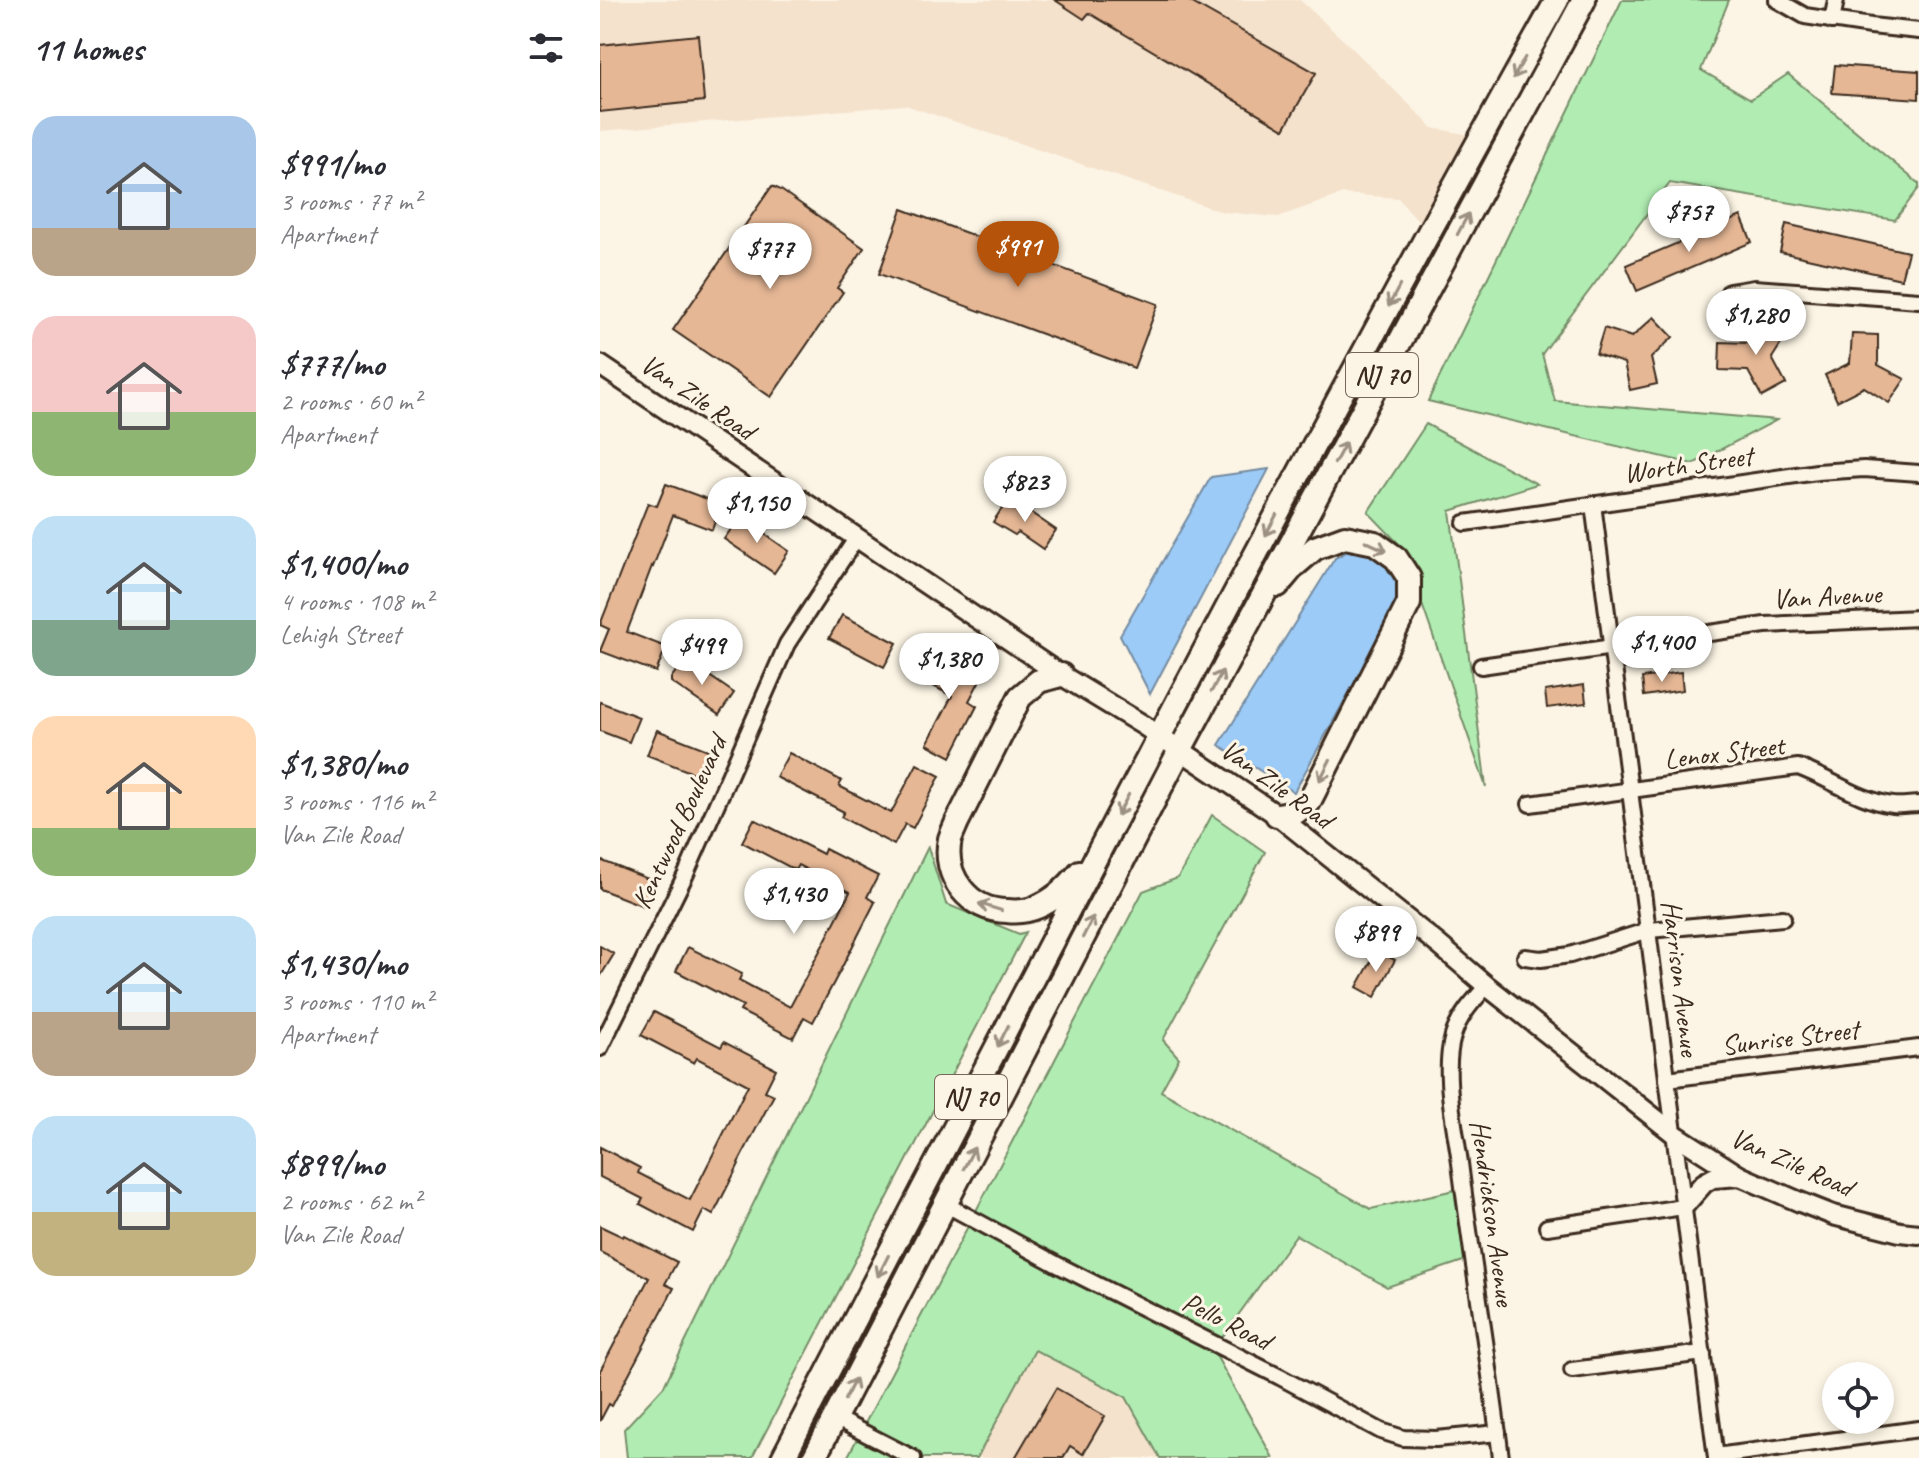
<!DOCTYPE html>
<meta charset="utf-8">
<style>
:root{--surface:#fff;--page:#f2f2f3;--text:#2b2b33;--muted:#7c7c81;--accent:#b45309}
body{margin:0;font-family:Caveat,sans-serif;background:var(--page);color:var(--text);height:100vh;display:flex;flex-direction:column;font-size:30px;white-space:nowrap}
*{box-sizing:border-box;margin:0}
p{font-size:26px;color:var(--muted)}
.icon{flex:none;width:44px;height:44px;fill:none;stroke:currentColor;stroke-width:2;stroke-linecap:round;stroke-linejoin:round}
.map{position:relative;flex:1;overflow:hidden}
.side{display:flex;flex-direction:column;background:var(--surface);width:600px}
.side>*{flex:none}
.controls{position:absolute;left:1222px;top:1362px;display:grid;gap:16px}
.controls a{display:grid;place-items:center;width:72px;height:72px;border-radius:50%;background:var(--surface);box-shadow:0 4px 12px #0003;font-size:40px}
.price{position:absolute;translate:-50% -68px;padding:0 18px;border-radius:28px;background:#fff;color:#222;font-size:26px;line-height:52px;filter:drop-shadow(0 2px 4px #0008)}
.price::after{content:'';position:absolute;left:50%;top:48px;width:24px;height:18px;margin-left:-12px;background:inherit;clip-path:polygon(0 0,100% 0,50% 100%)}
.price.current{background:var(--accent);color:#fff}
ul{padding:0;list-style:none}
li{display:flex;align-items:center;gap:24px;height:200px;padding:0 32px}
li span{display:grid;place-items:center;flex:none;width:224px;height:160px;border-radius:24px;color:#555}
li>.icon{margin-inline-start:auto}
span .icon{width:96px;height:96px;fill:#fffc;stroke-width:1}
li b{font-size:34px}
h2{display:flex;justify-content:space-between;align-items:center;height:96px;padding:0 32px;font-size:34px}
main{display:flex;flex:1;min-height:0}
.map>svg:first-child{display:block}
.built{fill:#f5e2cd}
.green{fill:#b1edb3;stroke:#768c68;stroke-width:2}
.water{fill:#9ccbf7;stroke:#758ba0;stroke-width:2}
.building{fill:#e5b795;stroke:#3b2a1e;stroke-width:2}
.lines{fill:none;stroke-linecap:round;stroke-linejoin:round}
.minor-casing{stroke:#3b2a1e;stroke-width:20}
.tertiary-casing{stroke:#3b2a1e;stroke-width:24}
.trunk-casing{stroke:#3b2a1e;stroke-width:28}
.minor{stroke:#fcf5e5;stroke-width:14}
.tertiary{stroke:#fcf5e5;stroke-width:18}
.trunk{stroke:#fcf5e5;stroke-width:22}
.oneway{stroke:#9c9082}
.labels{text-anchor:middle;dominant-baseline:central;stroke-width:6;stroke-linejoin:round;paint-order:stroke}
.shield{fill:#fcf5e5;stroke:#75675a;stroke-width:2}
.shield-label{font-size:26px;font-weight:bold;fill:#3b2a1e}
.street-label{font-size:28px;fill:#3b2a1e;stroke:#fcf5e5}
</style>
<main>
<section class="side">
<h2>11 homes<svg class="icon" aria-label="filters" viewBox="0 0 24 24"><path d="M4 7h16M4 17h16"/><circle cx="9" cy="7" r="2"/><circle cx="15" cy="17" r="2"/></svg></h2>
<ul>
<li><span style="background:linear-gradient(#a9c7e8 70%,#b9a48a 0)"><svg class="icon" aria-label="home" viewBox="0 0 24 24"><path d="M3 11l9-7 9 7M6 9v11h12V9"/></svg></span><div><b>$991/mo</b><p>3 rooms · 77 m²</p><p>Apartment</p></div></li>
<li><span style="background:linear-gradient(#f6c9c9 60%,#8fb573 0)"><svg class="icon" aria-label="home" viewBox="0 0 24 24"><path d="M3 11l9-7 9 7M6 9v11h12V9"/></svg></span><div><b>$777/mo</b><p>2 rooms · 60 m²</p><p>Apartment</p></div></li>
<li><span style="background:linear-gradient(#bfe0f5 65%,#7fa58c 0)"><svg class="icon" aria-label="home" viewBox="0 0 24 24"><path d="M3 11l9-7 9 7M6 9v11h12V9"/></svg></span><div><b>$1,400/mo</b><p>4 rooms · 108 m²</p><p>Lehigh Street</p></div></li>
<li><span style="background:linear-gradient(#ffd9b3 70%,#8fb573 0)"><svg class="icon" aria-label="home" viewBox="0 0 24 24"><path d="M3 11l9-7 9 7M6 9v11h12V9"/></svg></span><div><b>$1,380/mo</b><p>3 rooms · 116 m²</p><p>Van Zile Road</p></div></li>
<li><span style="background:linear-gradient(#bfe0f5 60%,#b9a48a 0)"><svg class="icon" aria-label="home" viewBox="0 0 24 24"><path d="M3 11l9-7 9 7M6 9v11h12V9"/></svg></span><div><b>$1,430/mo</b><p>3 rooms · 110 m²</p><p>Apartment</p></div></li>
<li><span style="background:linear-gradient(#bfe0f5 60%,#c2b280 0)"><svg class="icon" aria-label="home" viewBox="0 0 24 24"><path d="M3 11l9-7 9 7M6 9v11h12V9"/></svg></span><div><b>$899/mo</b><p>2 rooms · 62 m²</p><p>Van Zile Road</p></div></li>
</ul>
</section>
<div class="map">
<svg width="1319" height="1458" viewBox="0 0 1319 1458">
<rect width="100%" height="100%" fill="#fcf5e5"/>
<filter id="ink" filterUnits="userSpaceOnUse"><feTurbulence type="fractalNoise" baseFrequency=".0125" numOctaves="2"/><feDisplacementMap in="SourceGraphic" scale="16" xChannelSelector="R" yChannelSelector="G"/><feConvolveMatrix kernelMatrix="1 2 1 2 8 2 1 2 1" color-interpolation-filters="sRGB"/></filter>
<g filter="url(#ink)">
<g class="built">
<path d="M0,0H700L751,47L833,128L870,135L822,225L798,198L743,194L678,217L623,212L305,105L0,131Z"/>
<path d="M435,1350L526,1397L560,1458H377Z"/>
</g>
<g class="green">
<path d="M1022,0H1129L1101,70L1151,99L1188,74L1319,184V188L1295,220L1070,183L942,354L955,401L1177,420L1093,464L828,401Z"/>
<path d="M826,424L937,484L850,511L886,787L802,547L768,512Z"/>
<path d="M612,815L665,852L563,1040L579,1058L561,1091L771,1209L859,1189L869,1259L787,1287L696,1235L613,1350L673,1458H560L526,1397L435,1350L377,1458H247L543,891L578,878Z"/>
<path d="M328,847L346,904L419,934L426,932L152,1458H27L24,1429L64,1386Z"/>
</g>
<g class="water">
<path d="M669,469L550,694L520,635L611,477Z"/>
<path d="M746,552H769C791,570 800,574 798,604L694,792L619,745L735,558Z"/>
</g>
<g class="building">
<path d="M455,0H587L716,73L684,129L489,13L484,19Z"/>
<path d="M98,35L104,101L0,112V45Z"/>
<path d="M1235,65L1319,71V99L1232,93Z"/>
<path d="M172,186L181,190L264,248L237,288L243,292L171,397L73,330Z"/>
<path d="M302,209L558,304L534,368L279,274Z"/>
<path d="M1141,216L1152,242L1037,291L1026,265Z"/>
<path d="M1186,224L1308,252L1301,279L1180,252Z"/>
<path d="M1054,317L1073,337L1051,358L1057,384L1030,390L1024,363L996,354L1004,328L1032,337Z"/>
<path d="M1165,318L1188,333L1172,358L1186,384L1162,397L1148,371L1119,370L1120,342L1149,343Z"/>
<path d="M1252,334L1278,335V365L1305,379L1289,403L1264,387L1237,401L1225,375L1250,363Z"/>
<path d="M66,484L121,504L112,530L73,515L53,567L52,566L27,632L66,647L56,672L0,651L9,629L0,625L48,503L57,506Z"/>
<path d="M407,501L419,509L421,506L456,530L443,549L418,532L415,535L393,522Z"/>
<path d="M140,517L189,551L174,573L124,539Z"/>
<path d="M242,615L297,643L284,667L229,638Z"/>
<path d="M325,652L380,680L369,701L377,706L351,757L327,744L352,696L313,675Z"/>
<path d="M85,659L134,693L119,715L71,682V678Z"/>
<path d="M1081,672L1083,690L1044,696L1042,678Z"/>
<path d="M984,685L986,703L947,708L945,691Z"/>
<path d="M0,702L39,717L29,742L0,731Z"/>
<path d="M57,730L113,752L103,777L47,755Z"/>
<path d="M189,753L242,781L239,786L291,813L317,764L340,776L313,828L305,824L294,845L241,817L244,812L176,777Z"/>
<path d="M154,819L223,854L225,849L278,876L267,897L275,902L240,971L213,1022L204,1017L193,1038L140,1011L143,1006L76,971L88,947L142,974L139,980L190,1007L225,941L250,892L198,865L195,870L142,842Z"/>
<path d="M0,860L56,882L46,907L0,889Z"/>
<path d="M0,946L14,954L0,977Z"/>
<path d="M777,951L795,960L775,997L757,987Z"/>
<path d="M54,1012L121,1047L124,1042L176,1069L165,1091L174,1095L138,1163L139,1164L113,1215L104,1210L93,1232L40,1204L43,1199L0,1177V1147L40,1168L38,1173L90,1200L148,1085L97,1058L94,1063L41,1035Z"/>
<path d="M0,1226L23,1237L24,1235L77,1262L65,1284L74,1288L12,1406L9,1404L0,1421V1371L49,1278L0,1252Z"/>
<path d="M456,1388L505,1416L483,1454L470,1446L463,1458H415Z"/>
</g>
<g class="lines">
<defs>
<g id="minor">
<path d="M1177,0L1205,16L1271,26L1319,31"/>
<path d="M1232,21L1236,0"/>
<path d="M1129,292L1154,288L1319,300"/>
<path d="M993,504L1116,1458"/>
<path d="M865,523L1217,472L1264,469L1319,473"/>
<path d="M881,666L1165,625L1319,618"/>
<path d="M930,804L1198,767C1229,778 1260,801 1293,805C1302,806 1311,804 1319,804"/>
<path d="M925,957L941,959L970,955L1049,930L1183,918"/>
<path d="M887,986C873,1001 859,1016 853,1036C842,1073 855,1125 860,1163C872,1261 889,1359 901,1458"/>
<path d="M0,1048L86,874L187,644L257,537"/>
<path d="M1067,1079L1319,1048"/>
<path d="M345,1204L456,1264L680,1377L781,1431L803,1438L836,1439L898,1433"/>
<path d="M947,1227L1083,1207"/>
<path d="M972,1370L1103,1353"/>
<path d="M235,1418L313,1458"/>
<path d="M1116,1456L1319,1429"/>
</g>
<g id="tertiary">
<path d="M0,365L461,675L543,725L677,815L839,945L887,986L1076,1135L1140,1176L1200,1202L1233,1215L1300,1232L1319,1234"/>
<path d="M1083,1207L1104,1183L1113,1178L1140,1176"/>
</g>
<g id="trunk">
<path d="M461,675L439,681L420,697L357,822C355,827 352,833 350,839C342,876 369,911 407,911C416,912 428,911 437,907C454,900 469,886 480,872"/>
<path d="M677,815L696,812L709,802L809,603V578L796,558L775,543L745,537L715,548L694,566L678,585"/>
<path d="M183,1458C437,970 689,480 957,0"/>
<path d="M214,1458L580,750L984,0"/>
</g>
</defs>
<use href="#minor" class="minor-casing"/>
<use href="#tertiary" class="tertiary-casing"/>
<use href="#trunk" class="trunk-casing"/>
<use href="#minor" class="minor"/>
<use href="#tertiary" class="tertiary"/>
<use href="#trunk" class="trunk"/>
</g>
<defs><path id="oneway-shaft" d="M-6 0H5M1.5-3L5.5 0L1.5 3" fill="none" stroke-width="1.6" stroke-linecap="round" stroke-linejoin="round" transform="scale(2)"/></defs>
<g class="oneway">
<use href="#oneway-shaft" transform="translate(919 68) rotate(119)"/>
<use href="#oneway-shaft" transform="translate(863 224) rotate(-62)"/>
<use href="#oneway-shaft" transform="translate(794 296) rotate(118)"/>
<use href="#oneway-shaft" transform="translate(740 453) rotate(-62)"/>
<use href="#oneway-shaft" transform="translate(671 525) rotate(118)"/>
<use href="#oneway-shaft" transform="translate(776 546) rotate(25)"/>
<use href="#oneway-shaft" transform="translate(617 681) rotate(-62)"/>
<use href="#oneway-shaft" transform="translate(725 770) rotate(117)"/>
<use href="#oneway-shaft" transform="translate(523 805) rotate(118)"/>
<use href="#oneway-shaft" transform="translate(390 907) rotate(-163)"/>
<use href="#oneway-shaft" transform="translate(488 927) rotate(-63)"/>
<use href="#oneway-shaft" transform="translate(403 1036) rotate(117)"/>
<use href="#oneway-shaft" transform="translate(369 1158) rotate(-63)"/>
<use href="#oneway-shaft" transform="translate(283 1266) rotate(117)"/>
<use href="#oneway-shaft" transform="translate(250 1389) rotate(-63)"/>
</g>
</g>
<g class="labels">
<g class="shield">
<rect x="746" y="353" width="72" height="44" rx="6"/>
<rect x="335" y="1075" width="72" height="44" rx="6"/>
</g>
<g class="shield-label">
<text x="782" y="375">NJ 70</text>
<text x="371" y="1097">NJ 70</text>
</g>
<g class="street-label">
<text transform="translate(98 397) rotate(34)">Van Zile Road</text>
<text transform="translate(1088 464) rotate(-8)">Worth Street</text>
<text transform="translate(1227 596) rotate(-3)">Van Avenue</text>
<text transform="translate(1124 752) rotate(-7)">Lenox Street</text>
<text transform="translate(677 784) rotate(36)">Van Zile Road</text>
<text transform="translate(79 822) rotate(-65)">Kentwood Boulevard</text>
<text transform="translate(1081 978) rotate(83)">Harrison Avenue</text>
<text transform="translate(1190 1037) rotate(-7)">Sunrise Street</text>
<text transform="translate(1192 1162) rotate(24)">Van Zile Road</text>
<text transform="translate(893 1213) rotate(82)">Hendrickson Avenue</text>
<text transform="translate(627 1321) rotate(27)">Pello Road</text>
</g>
</g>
</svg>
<div class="controls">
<a><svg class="icon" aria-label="locate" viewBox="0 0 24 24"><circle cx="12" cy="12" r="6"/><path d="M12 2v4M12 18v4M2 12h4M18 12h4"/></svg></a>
</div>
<b class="price" style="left:1089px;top:254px">$757</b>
<b class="price current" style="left:418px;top:289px">$991</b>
<b class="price" style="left:170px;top:291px">$777</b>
<b class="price" style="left:1156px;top:357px">$1,280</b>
<b class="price" style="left:425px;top:524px">$823</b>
<b class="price" style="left:157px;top:545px">$1,150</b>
<b class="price" style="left:1062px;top:684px">$1,400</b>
<b class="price" style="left:102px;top:687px">$499</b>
<b class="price" style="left:349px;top:701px">$1,380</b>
<b class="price" style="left:194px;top:936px">$1,430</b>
<b class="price" style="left:776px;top:974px">$899</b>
</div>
</main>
